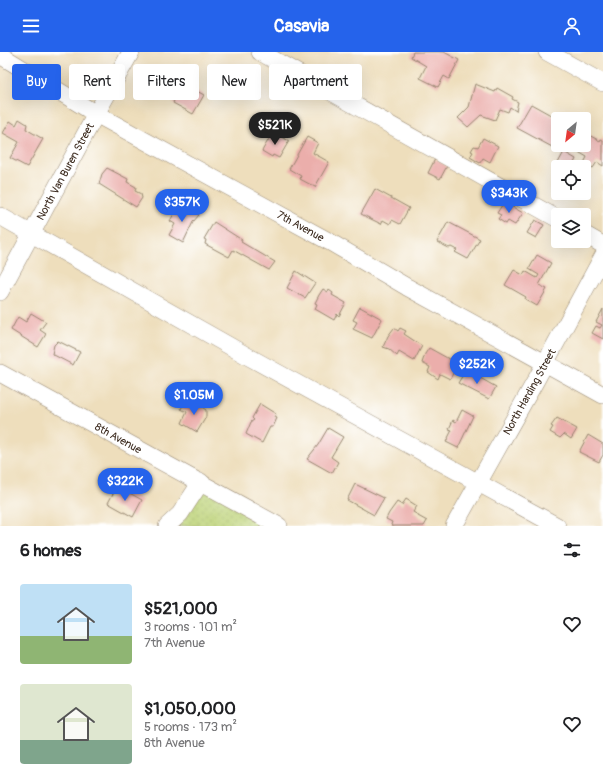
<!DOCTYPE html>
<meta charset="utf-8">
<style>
:root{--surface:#fff;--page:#f6f6f6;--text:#202124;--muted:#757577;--accent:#2563eb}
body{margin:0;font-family:Pangolin,sans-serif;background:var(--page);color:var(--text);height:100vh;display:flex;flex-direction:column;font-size:15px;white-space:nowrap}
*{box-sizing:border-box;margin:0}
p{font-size:13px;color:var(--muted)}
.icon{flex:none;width:22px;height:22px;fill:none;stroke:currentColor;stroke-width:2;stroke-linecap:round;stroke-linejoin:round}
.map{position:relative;height:474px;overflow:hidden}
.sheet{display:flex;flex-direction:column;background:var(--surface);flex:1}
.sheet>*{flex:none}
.guide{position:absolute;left:12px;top:12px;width:400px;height:36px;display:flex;gap:8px}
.needle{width:26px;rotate:209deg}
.controls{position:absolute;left:551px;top:60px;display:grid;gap:8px}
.controls a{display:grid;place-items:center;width:40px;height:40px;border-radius:4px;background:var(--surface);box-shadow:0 4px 16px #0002;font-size:20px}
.price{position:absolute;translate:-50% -34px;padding:0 9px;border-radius:14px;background:var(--accent);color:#fff;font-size:13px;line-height:26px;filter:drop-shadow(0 1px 2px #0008)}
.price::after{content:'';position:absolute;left:50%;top:24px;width:12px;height:9px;margin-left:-6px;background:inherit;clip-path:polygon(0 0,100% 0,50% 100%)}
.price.selected{background:#222;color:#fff}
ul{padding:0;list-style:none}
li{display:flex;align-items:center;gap:12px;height:100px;padding:0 20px}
li span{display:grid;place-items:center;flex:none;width:112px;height:80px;border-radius:4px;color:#555}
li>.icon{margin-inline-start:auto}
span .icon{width:48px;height:48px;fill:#fffc;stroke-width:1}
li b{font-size:17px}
h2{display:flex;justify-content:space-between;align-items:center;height:48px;padding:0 20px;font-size:17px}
.pill{padding:0 14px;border-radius:4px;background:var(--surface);box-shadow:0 4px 16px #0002;font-size:14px;line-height:36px}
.pill.selected{background:var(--accent);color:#fff}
header{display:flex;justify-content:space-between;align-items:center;height:52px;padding:0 20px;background:var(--accent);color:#fff;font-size:18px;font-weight:700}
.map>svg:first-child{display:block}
.green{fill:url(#green-dots);stroke:#7c7e4a}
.building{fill:#ebaeab}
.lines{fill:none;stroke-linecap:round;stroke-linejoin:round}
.minor-casing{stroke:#94846d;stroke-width:18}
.minor{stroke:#fff;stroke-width:17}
.labels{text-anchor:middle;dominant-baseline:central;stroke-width:3.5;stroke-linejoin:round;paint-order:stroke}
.street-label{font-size:11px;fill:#3b2a1e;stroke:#fff}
</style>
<header><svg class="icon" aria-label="menu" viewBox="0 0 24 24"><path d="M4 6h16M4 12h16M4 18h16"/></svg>Casavia<svg class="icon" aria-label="person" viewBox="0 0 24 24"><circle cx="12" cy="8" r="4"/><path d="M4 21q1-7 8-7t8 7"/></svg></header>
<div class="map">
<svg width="603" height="474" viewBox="0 0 603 474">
<defs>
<pattern id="green-dots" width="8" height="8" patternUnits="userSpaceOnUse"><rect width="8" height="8" fill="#bcd276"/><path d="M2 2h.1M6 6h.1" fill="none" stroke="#a2b466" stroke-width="1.8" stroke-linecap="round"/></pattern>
</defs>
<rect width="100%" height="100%" fill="#fff"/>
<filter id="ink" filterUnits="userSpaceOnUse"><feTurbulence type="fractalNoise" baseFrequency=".025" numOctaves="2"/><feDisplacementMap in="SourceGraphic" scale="8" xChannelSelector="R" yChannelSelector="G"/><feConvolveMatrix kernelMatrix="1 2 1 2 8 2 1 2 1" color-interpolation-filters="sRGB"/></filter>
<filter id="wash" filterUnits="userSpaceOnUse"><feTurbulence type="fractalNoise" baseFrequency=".012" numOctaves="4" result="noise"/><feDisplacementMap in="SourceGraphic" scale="16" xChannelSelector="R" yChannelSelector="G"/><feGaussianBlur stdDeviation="0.9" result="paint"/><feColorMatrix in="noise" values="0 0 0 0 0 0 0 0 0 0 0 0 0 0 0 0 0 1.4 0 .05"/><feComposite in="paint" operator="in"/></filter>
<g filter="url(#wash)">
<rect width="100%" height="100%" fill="#eedebc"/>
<path class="green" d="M201,432L277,474H169Z"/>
<g id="blocks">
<g class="building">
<path d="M413,0H444L459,8L449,27L444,24L438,35L420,26L426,14L411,5Z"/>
<path d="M160,32L169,37L164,46L155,41Z"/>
<path d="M173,32L181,36L184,32L204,43L193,62L173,51L174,49L166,44Z"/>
<path d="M475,32L495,40L497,36L513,45L512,47L518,50L516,59L510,55L508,60L500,57L495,68L481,63L468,75L458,66L469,55Z"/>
<path d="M531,52L558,67V89L554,96L517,76Z"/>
<path d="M19,67L27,72L26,77L43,87L27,115L10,106L19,90L3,81L10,69L16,73Z"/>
<path d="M273,80L289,89L279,106L273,103L272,105L262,99Z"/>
<path d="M585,81L600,89L601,87L603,88V114L597,110L593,116L584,111L587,105L575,98L578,93H584Z"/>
<path d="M307,85L318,91L313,101L329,110L315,135L300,127L301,124L289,117Z"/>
<path d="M483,86L498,94L490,110L483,106L480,111L470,105L473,100L471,99L474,94L478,95Z"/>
<path d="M564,100L576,107L572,115H567L558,111Z"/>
<path d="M435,107L447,114L440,127L428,121Z"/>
<path d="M107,116L128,127L127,130L136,135L135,139L141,142L142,146L136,155L99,132L102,122Z"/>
<path d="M375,137L409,156L400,172L392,168L390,172L383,168L381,172L361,162Z"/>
<path d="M504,150L523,161L515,173L508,169L506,172L498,167L501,163L497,161Z"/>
<path d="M180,152L199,163L193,170L183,191L169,183L175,172L170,169L175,160Z"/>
<path d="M535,168L544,173L536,186L527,181Z"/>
<path d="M214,170L242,188L241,190L275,210L269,218L233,198L229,205L205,192L206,188L204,187Z"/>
<path d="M448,170L480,187L468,207L455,200L457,198L451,195L449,196L437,190Z"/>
<path d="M537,203L551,211L539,233L547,237L537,254L525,247L526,245L505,233L514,218L523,223L525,219L537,226L539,223L529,217Z"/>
<path d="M296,219L315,231L305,246L287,236Z"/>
<path d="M323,237L328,240L329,238L333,241L332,243L346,251L339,264L337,262L334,268L315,257L317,252L315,251L319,243Z"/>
<path d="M360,255L382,267L372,286L353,277L357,270L353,268Z"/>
<path d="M603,257V287L592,281L596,274L600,276L602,273L596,270Z"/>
<path d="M31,261L46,270L40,278L46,282L38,295L11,278L18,265L26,270Z"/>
<path d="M394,276L398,279L400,276L406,279L404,282L422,294L414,309L399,300L397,304L389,297L383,295L388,284Z"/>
<path d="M58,289L80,300L73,313L52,302L54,293Z"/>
<path d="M429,296L458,312L450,327L440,322L438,327L428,320L430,315L422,311L425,302Z"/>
<path d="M466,318L496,335L489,347L458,331Z"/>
<path d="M184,351L194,355L196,351L206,358V365L197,380L182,371L187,360L181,357Z"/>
<path d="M260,352L276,362L274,365L277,366L273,375H270L262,391L246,382L251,370L254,368L252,366Z"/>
<path d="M462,358L473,364L458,396L446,390L452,378L449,377L453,368L456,370Z"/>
<path d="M557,366L577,377L571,387L564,382L560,386L550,380L553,375L551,374Z"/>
<path d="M328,376L343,385L331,405L338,410L332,421L307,407L318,393Z"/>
<path d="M588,383L603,392V403L599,410L579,400Z"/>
<path d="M355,432L384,446L374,463L347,448Z"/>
<path d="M117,434L142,448L133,465L108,451Z"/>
<path d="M406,447L417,454L413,460L418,463V464L427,469L424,474H392L391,473L392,470L386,467L389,461L397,450L402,453Z"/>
</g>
</g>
</g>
<g filter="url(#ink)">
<use href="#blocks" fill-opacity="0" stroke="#94846d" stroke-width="1"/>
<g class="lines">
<defs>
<g id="minor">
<path d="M260,0L558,167"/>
<path d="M547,0L603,31"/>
<path id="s1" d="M0,3L96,62L330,190L407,235L603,343"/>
<path d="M0,164L249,305L557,474"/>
<path d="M584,182L603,193"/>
<path id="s2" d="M0,240L96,62L131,0"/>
<path id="s3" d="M0,321L279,474"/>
<path d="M167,474L180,462L201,430"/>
<path id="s4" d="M454,474L536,328L603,204"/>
</g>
</defs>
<use href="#minor" class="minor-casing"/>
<use href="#minor" class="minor"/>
</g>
</g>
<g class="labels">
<g class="street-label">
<text stroke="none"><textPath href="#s2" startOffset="137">North Van Buren Street</textPath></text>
<text stroke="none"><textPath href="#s1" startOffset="346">7th Avenue</textPath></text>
<text stroke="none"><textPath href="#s4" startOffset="154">North Harding Street</textPath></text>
<text stroke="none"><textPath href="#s3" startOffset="135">8th Avenue</textPath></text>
</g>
</g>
</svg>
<div class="controls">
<a><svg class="needle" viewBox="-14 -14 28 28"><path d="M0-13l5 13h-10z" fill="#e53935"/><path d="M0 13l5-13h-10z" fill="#757577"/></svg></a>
<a><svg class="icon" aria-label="locate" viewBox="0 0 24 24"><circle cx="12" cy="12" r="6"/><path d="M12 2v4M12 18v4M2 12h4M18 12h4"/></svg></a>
<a><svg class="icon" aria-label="layers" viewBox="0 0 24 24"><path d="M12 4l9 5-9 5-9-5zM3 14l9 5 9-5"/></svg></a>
</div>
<b class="price selected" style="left:275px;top:94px">$521K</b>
<b class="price" style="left:509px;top:162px">$343K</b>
<b class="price" style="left:182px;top:171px">$357K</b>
<b class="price" style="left:477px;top:333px">$252K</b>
<b class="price" style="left:194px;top:364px">$1.05M</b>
<b class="price" style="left:125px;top:450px">$322K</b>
<div class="guide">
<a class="pill selected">Buy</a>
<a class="pill">Rent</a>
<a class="pill">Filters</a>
<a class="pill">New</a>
<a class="pill">Apartment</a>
</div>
</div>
<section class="sheet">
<h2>6 homes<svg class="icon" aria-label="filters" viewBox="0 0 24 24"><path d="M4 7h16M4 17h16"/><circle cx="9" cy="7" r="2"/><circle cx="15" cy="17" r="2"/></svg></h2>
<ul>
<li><span style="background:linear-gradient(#bfe0f5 65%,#8fb573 0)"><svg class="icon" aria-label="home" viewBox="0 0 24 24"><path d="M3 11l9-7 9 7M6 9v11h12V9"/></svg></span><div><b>$521,000</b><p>3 rooms · 101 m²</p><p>7th Avenue</p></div><svg class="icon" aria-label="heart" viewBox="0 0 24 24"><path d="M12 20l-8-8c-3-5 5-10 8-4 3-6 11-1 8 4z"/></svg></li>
<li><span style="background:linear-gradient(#dfe7d0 70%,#7fa58c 0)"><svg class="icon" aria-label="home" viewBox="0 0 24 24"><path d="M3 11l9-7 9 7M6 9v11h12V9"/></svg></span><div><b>$1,050,000</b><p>5 rooms · 173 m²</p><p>8th Avenue</p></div><svg class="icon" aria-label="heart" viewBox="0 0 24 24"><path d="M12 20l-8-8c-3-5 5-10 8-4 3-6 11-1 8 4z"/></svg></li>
</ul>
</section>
